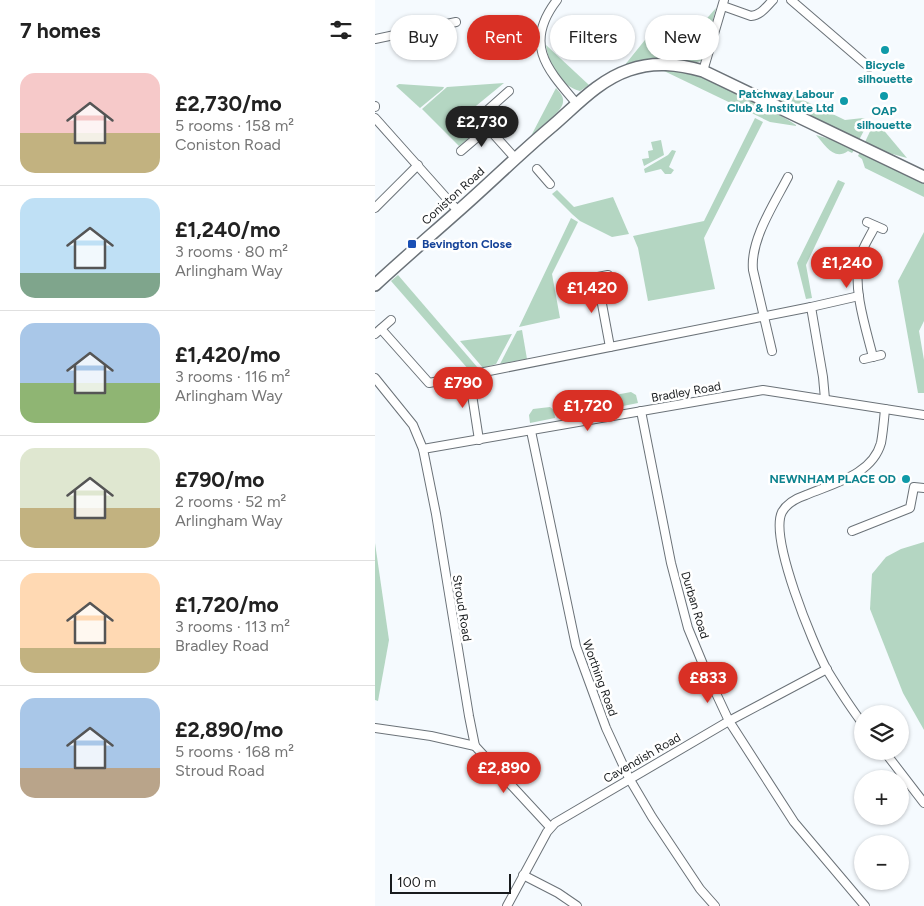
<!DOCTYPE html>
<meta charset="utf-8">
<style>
:root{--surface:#fff;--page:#f6f6f6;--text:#222;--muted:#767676;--line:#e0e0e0;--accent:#d93025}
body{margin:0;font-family:Figtree,sans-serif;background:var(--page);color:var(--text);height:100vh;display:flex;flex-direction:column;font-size:19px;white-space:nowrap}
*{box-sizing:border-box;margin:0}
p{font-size:16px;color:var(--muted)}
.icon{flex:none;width:28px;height:28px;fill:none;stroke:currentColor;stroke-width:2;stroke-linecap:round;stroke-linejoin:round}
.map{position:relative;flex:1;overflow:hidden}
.details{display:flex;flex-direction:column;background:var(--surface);width:375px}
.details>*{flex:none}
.banner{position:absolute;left:15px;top:15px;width:459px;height:45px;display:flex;gap:10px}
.tools{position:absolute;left:479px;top:705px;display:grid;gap:10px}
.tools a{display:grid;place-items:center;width:55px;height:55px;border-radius:50%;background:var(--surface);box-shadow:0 1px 4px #0004;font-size:25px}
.scale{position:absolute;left:15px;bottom:12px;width:121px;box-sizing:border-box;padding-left:5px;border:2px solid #181b1d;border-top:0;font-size:14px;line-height:18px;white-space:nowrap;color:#181b1d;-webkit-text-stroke:4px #fff;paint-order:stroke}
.price{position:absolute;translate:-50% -42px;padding:0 11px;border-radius:18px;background:var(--accent);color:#fff;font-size:16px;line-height:32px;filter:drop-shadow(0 1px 2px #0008)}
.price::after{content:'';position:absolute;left:50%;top:30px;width:15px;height:11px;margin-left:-8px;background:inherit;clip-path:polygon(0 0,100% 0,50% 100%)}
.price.on{background:#222;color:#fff}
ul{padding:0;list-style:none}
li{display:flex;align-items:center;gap:15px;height:125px;padding:0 20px}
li+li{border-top:1px solid var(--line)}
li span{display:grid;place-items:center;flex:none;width:140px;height:100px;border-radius:15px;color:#555}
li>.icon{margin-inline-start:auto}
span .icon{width:60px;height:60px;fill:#fffc;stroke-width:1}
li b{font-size:21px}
h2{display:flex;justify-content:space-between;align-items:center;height:60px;padding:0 20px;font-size:21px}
.chip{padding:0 18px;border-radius:22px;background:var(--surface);box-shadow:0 1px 4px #0004;font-size:18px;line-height:45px}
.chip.on{background:var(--accent);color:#fff}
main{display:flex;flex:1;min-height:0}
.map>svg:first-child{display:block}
.green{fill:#b4d6c2}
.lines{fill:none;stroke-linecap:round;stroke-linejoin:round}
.street-casing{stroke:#6b7278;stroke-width:10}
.secondary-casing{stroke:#6b7278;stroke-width:14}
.street{stroke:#fff;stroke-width:8}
.secondary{stroke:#fff;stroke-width:11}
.culture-dot{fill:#0f9aa8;stroke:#fff;stroke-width:2}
.transit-dot{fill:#1a4fb4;stroke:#fff;stroke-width:2}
.labels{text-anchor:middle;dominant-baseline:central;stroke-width:5;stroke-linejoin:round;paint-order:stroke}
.culture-label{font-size:12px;font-weight:bold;fill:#0d838f;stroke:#fff}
.street-label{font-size:12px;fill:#181b1d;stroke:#fff}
.transit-label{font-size:12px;font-weight:bold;fill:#164399;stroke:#fff;text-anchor:start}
</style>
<main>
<section class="details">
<h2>7 homes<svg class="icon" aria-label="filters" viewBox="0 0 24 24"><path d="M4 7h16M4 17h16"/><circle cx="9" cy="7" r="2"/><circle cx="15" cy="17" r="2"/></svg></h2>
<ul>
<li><span style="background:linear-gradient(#f6c9c9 60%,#c2b280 0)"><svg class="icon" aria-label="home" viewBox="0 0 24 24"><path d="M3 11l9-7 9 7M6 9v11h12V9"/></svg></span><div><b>£2,730/mo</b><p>5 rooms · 158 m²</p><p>Coniston Road</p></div></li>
<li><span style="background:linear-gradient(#bfe0f5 75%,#7fa58c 0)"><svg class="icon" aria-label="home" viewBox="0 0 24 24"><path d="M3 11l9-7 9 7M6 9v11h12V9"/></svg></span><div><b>£1,240/mo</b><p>3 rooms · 80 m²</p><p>Arlingham Way</p></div></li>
<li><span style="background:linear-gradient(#a9c7e8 60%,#8fb573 0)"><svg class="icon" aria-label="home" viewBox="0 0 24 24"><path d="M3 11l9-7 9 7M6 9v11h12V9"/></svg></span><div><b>£1,420/mo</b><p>3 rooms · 116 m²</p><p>Arlingham Way</p></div></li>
<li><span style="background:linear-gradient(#dfe7d0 60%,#c2b280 0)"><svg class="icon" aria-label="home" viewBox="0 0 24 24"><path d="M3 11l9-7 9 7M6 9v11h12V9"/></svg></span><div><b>£790/mo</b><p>2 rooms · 52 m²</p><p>Arlingham Way</p></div></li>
<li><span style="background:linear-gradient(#ffd9b3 75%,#c2b280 0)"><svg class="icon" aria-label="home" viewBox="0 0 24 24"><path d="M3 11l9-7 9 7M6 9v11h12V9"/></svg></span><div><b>£1,720/mo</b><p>3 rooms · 113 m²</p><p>Bradley Road</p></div></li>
<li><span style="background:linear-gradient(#a9c7e8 70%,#b9a48a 0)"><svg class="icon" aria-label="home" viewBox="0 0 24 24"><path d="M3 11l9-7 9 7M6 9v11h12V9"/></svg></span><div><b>£2,890/mo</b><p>5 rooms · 168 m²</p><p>Stroud Road</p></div></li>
</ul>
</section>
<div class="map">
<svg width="549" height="906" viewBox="0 0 549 906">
<rect width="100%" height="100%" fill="#f5fafe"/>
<g class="green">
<path d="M341,8L328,60C319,65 307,61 300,55Z"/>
<path d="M274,35L296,55L293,60L258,62L249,66Z"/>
<path d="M171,45L214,85L205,91C186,87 173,63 171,45Z"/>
<path d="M289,71C320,68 346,86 373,99C390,107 406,115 421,125V126L395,122Z"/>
<path d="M129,83L96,110L108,127L84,146L47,109L72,87Z"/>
<path d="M24,84L69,87L68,89L45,108L21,86Z"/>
<path d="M181,88C184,92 189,96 188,102C188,111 163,129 156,136Z"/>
<path d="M420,96L470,120L488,118L494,121L484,140L403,100Z"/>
<path d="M380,118L388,122L329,238L340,289L273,301L263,248L258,236L329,221Z"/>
<path d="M499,123L506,127L532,158L510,152L490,142Z"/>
<path d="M441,135L465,142L480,149L477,153L473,151C459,161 450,145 441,135Z"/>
<path d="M286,140L289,155L269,166L267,159L274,158L273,151L278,150L276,142Z"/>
<path d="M297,150L301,151L294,167L299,170L296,174H290L286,169L270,173L269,169L293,155Z"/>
<path d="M485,152L549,184V197L490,168L487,159L483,156Z"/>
<path d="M463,180L470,183L431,265L437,298L431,299L422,263Z"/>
<path d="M182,190L199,207L238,197L254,234L237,237L205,221L197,214L177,194Z"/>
<path d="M196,218L203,222L177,274L185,318L144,327Z"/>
<path d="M549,232V321L544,331L549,360V393H543L523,281Z"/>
<path d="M23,275L103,368L94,370L16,281Z"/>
<path d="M147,330L152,359L125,364L142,331Z"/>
<path d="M137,334L121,364L108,368L85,341Z"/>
<path d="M256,392L261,395L263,403L238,408L236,400L240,395Z"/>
<path d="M229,397L234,400L235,408L212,413L211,405L215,399Z"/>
<path d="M203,402L208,405L209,413L184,418L182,410L187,404Z"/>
<path d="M175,407L179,410L180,418L155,423L154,415L158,409Z"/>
<path d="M549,542V730L528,693L495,609L497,574L511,557L526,549Z"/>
<path d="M0,543L14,640L3,701L0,700Z"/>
</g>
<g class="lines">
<defs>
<g id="street">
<path d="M182,0C148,44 172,69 202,104"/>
<path d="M416,0L494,67"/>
<path d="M348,6L376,16C386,15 391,7 398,0"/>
<path d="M0,39L81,22"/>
<path d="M328,71L349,0"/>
<path d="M134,91L107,115L113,128L140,158"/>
<path d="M0,107V106"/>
<path d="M0,118L83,211"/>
<path d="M86,151L113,128"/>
<path d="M162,169L175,184"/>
<path d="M0,208L43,165"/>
<path d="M492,222L508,229"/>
<path d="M222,277L235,347"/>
<path d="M213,279L233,275"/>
<path d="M436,307L448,377L450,399"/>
<path d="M6,329L54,383L436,307L484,296"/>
<path d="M0,334L16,320"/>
<path d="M397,351L378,270C375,240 399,204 413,177"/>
<path d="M498,357C491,329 478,290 484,261C486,249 495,237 500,226"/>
<path d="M489,359L506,355"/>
<path d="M94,375L104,440"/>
<path d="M0,378L38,425L48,449L61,514L94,716L100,746L175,827"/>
<path d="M266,411L296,563L313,628L332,674L354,721L419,822L490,906"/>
<path d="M156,431L201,646L231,728L254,778L277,817L325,889L340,906"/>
<path d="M48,449L388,390L549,415"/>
<path d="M477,531L535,508L539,487L549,488"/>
<path d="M488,724C475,707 463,688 452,670C438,644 394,538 407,512C412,503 422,498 431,495C459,483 497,475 506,443C508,432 509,420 510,409"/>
<path d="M0,728L56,736L100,746"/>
<path d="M509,751L549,803"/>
<path d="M148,875L183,893L202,906"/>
<path d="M132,906L172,832L180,823L354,721L452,669"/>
</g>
<path id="secondary" d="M0,285C27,260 55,236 82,212C114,184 143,155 175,128C200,107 222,81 254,70C279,61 303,64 328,71L549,177"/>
</defs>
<use href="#street" class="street-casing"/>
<use href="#secondary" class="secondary-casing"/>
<use href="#street" class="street"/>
<use href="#secondary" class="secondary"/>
</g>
<g class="culture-dot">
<circle cx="510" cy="50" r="5"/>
<circle cx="509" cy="96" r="5"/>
<circle cx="469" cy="101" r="5"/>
<circle cx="531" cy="479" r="5"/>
</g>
<rect class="transit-dot" x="32" y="239" width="10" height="10" rx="2.5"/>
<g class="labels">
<g class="culture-label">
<text x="510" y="65">Bicycle<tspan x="510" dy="14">silhouette</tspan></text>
<text x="459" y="94" text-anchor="end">Patchway Labour<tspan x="459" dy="14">Club &amp; Institute Ltd</tspan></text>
<text x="509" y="111">OAP<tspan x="509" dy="14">silhouette</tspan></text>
<text x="521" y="479" text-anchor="end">NEWNHAM PLACE OD</text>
</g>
<g class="street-label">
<text transform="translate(78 196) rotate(-42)">Coniston Road</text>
<text transform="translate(311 392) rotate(-10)">Bradley Road</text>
<text transform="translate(320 605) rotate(73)">Durban Road</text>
<text transform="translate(87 608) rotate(81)">Stroud Road</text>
<text transform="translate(225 678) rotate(70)">Worthing Road</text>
<text transform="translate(267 758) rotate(-30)">Cavendish Road</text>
</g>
<g class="transit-label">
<text x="47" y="244">Bevington Close</text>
</g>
</g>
</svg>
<div class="tools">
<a><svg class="icon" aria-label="layers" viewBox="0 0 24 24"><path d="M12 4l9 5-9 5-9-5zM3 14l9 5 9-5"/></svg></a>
<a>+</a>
<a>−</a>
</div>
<div class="scale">100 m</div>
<b class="price on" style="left:107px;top:148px">£2,730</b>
<b class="price" style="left:472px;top:289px">£1,240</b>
<b class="price" style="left:217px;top:314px">£1,420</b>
<b class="price" style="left:88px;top:409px">£790</b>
<b class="price" style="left:213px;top:432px">£1,720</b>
<b class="price" style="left:333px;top:704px">£833</b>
<b class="price" style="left:129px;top:794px">£2,890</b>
<div class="banner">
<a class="chip">Buy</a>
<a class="chip on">Rent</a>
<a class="chip">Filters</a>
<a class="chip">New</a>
</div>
</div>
</main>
